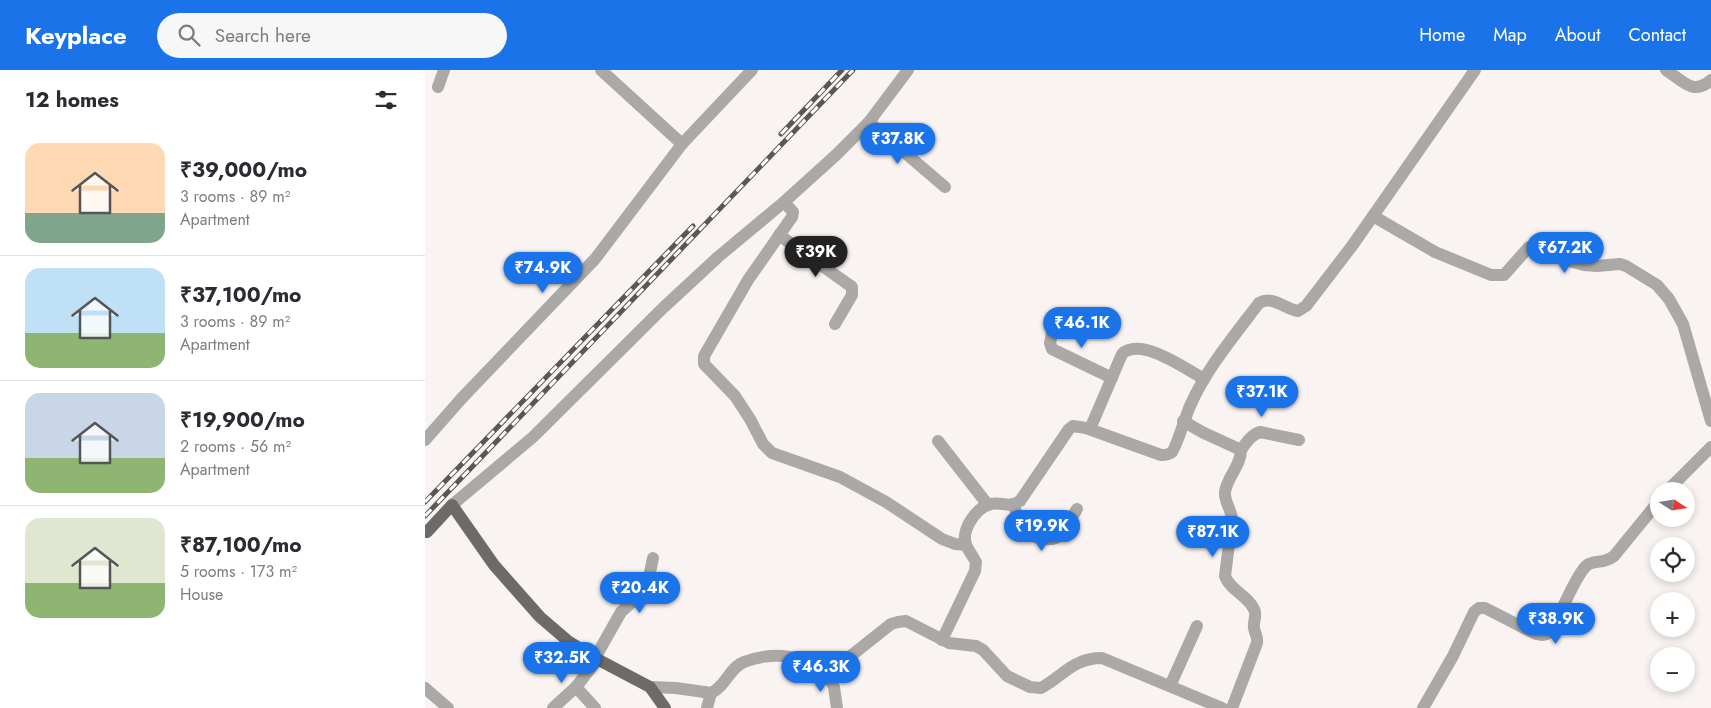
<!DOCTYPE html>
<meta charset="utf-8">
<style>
:root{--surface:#fff;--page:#f7f7f7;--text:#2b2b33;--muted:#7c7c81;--line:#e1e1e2;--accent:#1a73e8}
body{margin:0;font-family:Jost,sans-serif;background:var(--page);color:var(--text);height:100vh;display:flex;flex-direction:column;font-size:19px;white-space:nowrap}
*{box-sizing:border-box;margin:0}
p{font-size:16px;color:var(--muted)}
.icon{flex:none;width:28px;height:28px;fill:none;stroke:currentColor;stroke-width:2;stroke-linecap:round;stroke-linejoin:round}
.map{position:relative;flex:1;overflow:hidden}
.side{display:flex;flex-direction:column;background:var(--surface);width:425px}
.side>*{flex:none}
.needle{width:32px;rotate:102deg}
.controls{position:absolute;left:1225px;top:412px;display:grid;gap:10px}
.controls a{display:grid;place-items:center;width:45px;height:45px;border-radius:50%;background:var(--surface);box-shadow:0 2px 8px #0003;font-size:25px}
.price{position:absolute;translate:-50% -42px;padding:0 11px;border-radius:18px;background:var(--accent);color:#fff;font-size:16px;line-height:32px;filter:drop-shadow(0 1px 2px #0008)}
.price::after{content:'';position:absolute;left:50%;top:30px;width:15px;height:11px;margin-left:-8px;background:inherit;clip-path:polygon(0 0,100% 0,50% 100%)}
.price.selected{background:#222;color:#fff}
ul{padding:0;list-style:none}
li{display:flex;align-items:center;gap:15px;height:125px;padding:0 25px}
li+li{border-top:1px solid var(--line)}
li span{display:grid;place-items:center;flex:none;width:140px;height:100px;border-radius:15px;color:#555}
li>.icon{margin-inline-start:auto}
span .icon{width:60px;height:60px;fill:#fffc;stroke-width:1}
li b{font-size:21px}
h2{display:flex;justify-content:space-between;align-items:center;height:60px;padding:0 25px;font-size:21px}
header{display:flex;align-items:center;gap:30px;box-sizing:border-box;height:70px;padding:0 25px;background:var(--accent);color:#fff}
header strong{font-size:24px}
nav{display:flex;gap:28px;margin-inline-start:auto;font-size:18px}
.search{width:350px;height:45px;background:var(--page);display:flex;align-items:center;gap:12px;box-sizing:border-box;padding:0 18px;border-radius:28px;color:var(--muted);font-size:19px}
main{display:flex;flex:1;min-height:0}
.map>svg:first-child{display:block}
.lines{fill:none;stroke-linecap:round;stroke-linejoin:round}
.minor{stroke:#aaa9a7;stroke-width:12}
.major{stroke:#6c6b68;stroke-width:12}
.rail-casing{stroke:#5a5756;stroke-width:5}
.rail{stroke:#fff;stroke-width:3;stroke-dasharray:9;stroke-linecap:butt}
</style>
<header>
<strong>Keyplace</strong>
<div class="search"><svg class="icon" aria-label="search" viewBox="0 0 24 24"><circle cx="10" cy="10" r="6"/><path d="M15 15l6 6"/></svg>Search here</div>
<nav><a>Home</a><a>Map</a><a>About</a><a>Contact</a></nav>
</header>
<main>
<section class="side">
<h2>12 homes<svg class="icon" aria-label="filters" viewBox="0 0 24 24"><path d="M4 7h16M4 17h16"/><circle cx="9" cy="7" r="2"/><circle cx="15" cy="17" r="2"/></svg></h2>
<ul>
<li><span style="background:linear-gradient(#ffd9b3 70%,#7fa58c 0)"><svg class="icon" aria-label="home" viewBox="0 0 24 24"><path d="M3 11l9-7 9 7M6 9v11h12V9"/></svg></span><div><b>₹39,000/mo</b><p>3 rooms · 89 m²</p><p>Apartment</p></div></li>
<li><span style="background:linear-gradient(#bfe0f5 65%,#8fb573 0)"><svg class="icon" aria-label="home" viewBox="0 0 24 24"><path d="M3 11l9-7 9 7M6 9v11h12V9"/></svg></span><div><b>₹37,100/mo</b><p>3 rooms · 89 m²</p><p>Apartment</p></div></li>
<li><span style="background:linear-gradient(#c9d6e8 65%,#8fb573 0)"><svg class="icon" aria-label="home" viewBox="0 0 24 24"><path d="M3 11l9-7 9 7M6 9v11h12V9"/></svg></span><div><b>₹19,900/mo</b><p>2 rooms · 56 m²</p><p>Apartment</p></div></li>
<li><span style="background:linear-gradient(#dfe7d0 65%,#8fb573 0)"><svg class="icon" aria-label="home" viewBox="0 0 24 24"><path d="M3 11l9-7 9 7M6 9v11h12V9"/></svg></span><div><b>₹87,100/mo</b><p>5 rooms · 173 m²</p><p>House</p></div></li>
</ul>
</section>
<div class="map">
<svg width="1286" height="638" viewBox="0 0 1286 638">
<rect width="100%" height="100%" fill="#f9f4f1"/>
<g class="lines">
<g class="minor">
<path d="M176,0L257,74"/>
<path d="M1241,0C1258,11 1268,26 1286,10"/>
<path d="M13,17L19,0"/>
<path d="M444,52L520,117"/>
<path d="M359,132L368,142L367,147L323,210L279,286V294L310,326L325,349L338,374L347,383L415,407L461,432L517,469L530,474L541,475"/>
<path d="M948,146L1010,182L1066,205H1079L1104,177H1109L1144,191L1159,195L1172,196L1195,194L1201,196L1232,215L1244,229L1258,254L1286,351"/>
<path d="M354,165L427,217V225L410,254"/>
<path d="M630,248L625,273L627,279L687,308"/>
<path d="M758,351L777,362L816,380C816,396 802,407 800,422C799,432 807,440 807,450L800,506C805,521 826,527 830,542C831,548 828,553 829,558C830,564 833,567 832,573L807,638"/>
<path d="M665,359L697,284C716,266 762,300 779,309"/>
<path d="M0,370L37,328L170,189L257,74L327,0"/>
<path d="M513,371L563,435"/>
<path d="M816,380C821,373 826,365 835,362L874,370"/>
<path d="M1242,421L1286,377"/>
<path d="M27,435L108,367L238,238L293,187L359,132L411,85L444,52L483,0"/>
<path d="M589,435C591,442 593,451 597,457C604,467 626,474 635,465C642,458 647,447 652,439"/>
<path d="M517,570L550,501L551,492C548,487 544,481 541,475C536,460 550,439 565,434C577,431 583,439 595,431L644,359L648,356L661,358L736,385C740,385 744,385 747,382C751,378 761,345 765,336C782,298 809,266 834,233C848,225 859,239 873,241L881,236L927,176L1050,0"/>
<path d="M170,588L196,542L207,532L224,507L228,488"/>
<path d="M401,602L409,617L412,638"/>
<path d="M745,616L772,556"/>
<path d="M225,617L251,618L286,623C301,616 305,597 319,592C334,586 356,583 372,589C386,593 393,603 408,600L466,554L473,552L481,551L524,573L551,576L558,580L582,606L605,617L616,618C638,606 648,588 677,588L797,638"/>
<path d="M0,618L23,638"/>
<path d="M128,638L151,617"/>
<path d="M170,638L151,617L172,590"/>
<path d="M282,638L286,623"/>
<path d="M998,638L1028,586L1049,542L1054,538H1060L1111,564C1119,566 1122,565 1128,559C1135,544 1150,507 1161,496C1169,489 1178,495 1189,486L1234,431"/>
</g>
<path class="major" d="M0,461L2,462L27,435L69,495L115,547L143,571L170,588L225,617L240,638"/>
<defs>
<g id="rail">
<path d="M356,64L417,0"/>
<path d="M0,432L268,156"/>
<path d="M0,446L428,0"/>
</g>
</defs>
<use href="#rail" class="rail-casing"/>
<use href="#rail" class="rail"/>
</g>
</svg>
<div class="controls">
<a><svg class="needle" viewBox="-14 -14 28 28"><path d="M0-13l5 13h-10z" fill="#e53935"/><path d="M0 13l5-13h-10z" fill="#7c7c81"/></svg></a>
<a><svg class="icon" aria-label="locate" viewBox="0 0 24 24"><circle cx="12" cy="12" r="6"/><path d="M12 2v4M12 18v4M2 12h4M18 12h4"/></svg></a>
<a>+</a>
<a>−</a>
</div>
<b class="price" style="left:473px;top:95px">₹37.8K</b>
<b class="price" style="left:1140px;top:204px">₹67.2K</b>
<b class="price selected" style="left:391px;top:208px">₹39K</b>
<b class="price" style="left:118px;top:224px">₹74.9K</b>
<b class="price" style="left:657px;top:279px">₹46.1K</b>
<b class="price" style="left:837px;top:348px">₹37.1K</b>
<b class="price" style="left:617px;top:482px">₹19.9K</b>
<b class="price" style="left:788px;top:488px">₹87.1K</b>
<b class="price" style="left:215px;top:544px">₹20.4K</b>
<b class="price" style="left:1131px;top:575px">₹38.9K</b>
<b class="price" style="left:137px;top:614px">₹32.5K</b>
<b class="price" style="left:396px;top:623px">₹46.3K</b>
</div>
</main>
